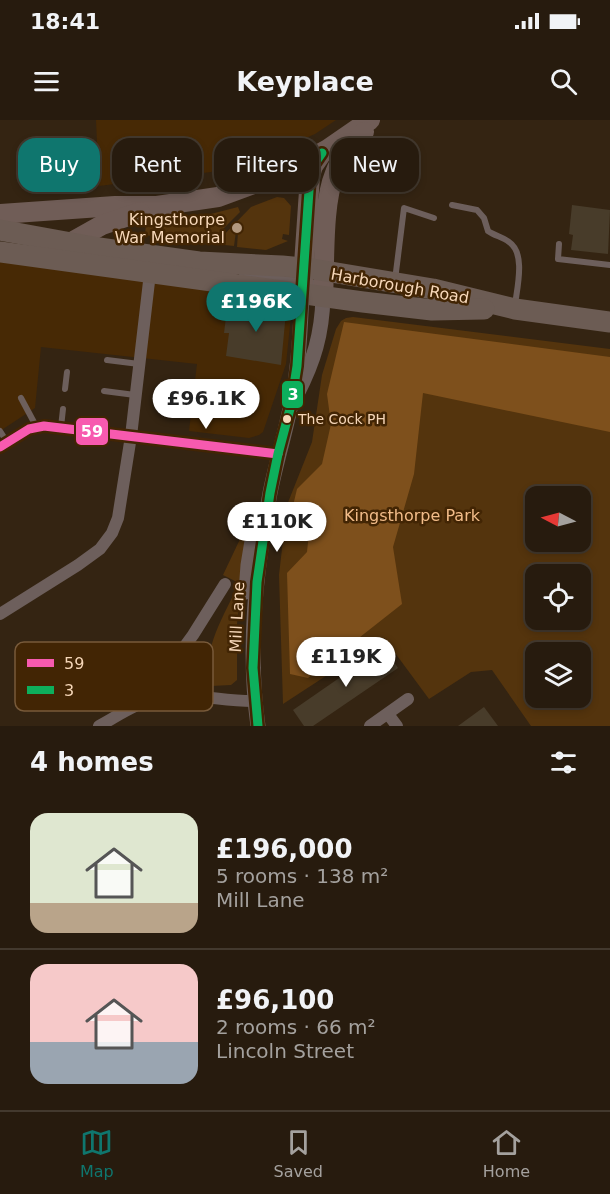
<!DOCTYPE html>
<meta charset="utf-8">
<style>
:root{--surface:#271b0e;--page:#2f2417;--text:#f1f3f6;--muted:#a4a19e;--line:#43392e;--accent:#0f766e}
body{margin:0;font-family:"DejaVu Sans",sans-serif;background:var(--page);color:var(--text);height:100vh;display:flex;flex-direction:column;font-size:22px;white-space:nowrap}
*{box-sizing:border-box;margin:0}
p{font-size:20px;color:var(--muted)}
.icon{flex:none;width:33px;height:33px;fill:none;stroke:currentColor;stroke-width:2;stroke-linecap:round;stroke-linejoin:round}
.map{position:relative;height:606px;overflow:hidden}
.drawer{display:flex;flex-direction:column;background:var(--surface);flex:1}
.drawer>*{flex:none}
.hud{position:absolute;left:18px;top:18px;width:574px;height:54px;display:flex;gap:12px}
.needle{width:39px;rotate:276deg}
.controls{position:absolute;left:525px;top:366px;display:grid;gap:12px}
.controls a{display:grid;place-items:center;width:66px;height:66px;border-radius:12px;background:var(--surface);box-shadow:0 3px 9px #0003,0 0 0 2px var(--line);font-size:30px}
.price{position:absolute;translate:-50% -51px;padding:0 14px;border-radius:21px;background:#fff;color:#222;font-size:20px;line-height:39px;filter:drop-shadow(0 2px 3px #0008)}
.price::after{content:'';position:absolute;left:50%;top:36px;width:18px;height:14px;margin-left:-9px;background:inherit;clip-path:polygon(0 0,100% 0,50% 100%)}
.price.on{background:var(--accent);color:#fff}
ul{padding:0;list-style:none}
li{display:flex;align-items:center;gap:18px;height:150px;padding:0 30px}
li+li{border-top:2px solid var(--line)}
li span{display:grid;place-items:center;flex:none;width:168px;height:120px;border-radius:18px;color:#555}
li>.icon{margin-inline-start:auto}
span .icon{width:72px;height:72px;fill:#fffc;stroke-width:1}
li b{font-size:26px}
h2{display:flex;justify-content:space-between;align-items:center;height:72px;padding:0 30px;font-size:26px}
.pill{padding:0 21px;border-radius:18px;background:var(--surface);box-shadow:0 3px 9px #0003,0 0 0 2px var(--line);font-size:21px;line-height:54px}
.pill.on{background:var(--accent);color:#fff}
.status{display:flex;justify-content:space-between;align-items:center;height:42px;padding:0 30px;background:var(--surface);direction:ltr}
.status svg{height:16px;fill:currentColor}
header{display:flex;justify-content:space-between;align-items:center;height:78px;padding:0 30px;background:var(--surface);font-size:27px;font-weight:700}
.menu{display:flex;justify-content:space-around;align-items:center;height:84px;border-top:2px solid var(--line);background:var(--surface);font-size:16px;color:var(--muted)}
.menu a{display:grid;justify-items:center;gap:3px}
.menu .on{color:var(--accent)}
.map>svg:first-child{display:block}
.built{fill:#472905}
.green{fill:#54340d;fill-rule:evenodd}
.forest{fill:#7e501c}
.building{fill:#483c2a}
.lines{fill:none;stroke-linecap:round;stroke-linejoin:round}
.service{stroke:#6d5f5c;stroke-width:6}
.minor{stroke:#6d5f5c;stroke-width:12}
.tertiary{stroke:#6d5f5c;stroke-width:15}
.primary{stroke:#705d57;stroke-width:20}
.trunk{stroke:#6c5c54;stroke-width:21}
.bus-1-casing{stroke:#422504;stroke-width:14}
.bus-2-casing{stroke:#422504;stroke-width:14}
.bus-1{stroke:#f75aaf;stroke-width:9}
.bus-2{stroke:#0daf5c;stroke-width:9}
.poi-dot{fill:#b2987f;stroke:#422504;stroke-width:2}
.bus-dot{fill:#f6d7b9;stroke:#422504;stroke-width:2}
.labels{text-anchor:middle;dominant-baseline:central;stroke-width:5;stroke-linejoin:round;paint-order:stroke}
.bus-label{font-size:14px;fill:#f6d7b9;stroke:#422504;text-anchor:start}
.poi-label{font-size:16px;fill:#f6d7b9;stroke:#422504;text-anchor:end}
.street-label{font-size:16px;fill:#f6d7b9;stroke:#422504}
.park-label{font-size:16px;fill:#f2bc89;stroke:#422504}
.key{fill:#422504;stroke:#785a3a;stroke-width:1.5}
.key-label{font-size:16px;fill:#f6d7b9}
.line-badge{stroke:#422504;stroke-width:2}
.badge-label{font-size:16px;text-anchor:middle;font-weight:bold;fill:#fff}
</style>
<div class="status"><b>18:41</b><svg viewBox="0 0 49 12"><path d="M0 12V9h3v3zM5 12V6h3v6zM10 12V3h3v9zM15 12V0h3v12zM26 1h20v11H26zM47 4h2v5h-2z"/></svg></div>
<header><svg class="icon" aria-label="menu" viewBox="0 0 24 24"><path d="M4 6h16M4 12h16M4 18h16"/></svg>Keyplace<svg class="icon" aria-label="search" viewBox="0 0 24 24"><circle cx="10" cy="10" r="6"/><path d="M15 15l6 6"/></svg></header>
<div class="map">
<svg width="610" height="606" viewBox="0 0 610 606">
<rect width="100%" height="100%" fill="#342412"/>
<g class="built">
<path d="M96,0H336L315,14L271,33L211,52L99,66Z"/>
<path d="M0,140L280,180L284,182L288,185L291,196L286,244L263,312L259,315L249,318L189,311L197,244L41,227L35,288L0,311Z"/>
</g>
<g class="green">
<path d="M277,77L284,78L291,86L289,115L283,114L282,119L288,121L266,130L237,127L238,112L236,111L234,126L215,124L251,87Z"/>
<path d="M238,87L240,92L208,124L145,115L146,104L199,97Z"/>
<path d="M353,197L610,229V606H531L492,550L471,552L429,579L384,518L283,584L279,455L287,385L312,322L322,255L336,209L341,201L346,198ZM536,376H580V422H536ZM536,454H580V500H536ZM536,532H580V578H536Z"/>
<path d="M241,417L247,418L237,504V560L231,565L211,566C200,530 225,495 239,463L223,455Z"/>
</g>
<path class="forest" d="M344,202L610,237V312L423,273L414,354L393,427L402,484L308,558L290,554L287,453L307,432L310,403L292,390L297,369L322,344L331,304L327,274Z"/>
<g class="building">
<path d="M572,85L610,90L608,134L571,130L573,115L569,114Z"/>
<path d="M246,183L275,186L277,190L286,192L281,245L226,236L229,213H224L227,189H230V186L241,187Z"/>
<path d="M384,527L398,548L313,606H304L293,590Z"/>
<path d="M484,587L498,606H458Z"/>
</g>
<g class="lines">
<g class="service">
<path d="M452,85L477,90L484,98L488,111C495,116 503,117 509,122C526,133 517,168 515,185"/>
<path d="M559,124L558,139L610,145"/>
<path d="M395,160L404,88L434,98"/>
<path d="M107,240L139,244"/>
<path d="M65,269L67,252"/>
<path d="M104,271L135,275"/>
<path d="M21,278L36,306"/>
<path d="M61,307L63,289"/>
<path d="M0,311L7,322"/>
</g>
<g class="minor">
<path d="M0,327L29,309L44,306L278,334"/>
<path d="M0,494L78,445L100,429L112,413L118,398L131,316L150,153"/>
<path d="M144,582L193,515L225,464"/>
<path d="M388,594L397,606"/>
<path d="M99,606C116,597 134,584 153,579C185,570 222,582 255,581"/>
<path d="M370,606L408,579"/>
</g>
<g class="tertiary">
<path d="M246,152C265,156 313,159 323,177C322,214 314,241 297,274"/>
<path d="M246,472L248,445L255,403"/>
<path d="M258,606C247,528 256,450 270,373C276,343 285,314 291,284C299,248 300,211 302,174"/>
</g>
<g class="primary">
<path d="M0,94L115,86H157L218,77L259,62L301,44L328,29L370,0"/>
<path d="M61,128L102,105L140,92"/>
<path d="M302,174L310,56L313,46L322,33"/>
<path d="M323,177C325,142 322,84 335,53C341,37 354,24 364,12"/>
</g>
<g class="trunk">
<path d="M0,110L99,128L199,142L282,146L313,149L433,169L515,189L610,202"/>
<path d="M0,132L363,182L432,190L484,189"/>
</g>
<defs>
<path id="bus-1" d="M0,327L29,309L44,306L278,334"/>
<path id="bus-2" d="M258,606L253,548L257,462L270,373L278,334L291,285L297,246L310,56L313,46L322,33"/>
</defs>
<use href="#bus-1" class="bus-1-casing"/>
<use href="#bus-2" class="bus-2-casing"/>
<use href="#bus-1" class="bus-1"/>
<use href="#bus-2" class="bus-2"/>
</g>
<circle class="poi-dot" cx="237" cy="108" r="6"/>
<circle class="bus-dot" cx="287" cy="299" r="5"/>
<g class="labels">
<g class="bus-label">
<text x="298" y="299">The Cock PH</text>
</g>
<g class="poi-label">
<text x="225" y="99">Kingsthorpe<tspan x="225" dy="18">War Memorial</tspan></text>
</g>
<g class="street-label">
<text transform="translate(400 166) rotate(10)">Harborough Road</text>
<text transform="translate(237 497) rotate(-87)">Mill Lane</text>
</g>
<g class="park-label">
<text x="412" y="395">Kingsthorpe Park</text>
</g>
</g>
<rect x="15" y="522" width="198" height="69" rx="9" class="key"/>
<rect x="27" y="539" width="27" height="8" fill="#f75aaf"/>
<rect x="27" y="566" width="27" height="8" fill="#0daf5c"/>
<g class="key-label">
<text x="64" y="549">59</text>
<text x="64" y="576">3</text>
</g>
<g class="line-badge">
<rect x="281" y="260" width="23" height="29" rx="6" fill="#0daf5c"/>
<rect x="75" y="297" width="34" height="29" rx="6" fill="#f75aaf"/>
</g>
<g class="badge-label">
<text x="293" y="280">3</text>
<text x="92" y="317">59</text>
</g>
</svg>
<div class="controls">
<a><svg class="needle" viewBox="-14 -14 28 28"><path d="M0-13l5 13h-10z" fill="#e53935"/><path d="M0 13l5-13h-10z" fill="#a4a19e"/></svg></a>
<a><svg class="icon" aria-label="locate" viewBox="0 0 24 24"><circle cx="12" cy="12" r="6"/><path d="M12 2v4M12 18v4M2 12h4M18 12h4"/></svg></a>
<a><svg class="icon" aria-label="layers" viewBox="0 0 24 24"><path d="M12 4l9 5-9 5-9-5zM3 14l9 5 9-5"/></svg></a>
</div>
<b class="price on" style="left:256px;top:213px">£196K</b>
<b class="price" style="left:206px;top:310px">£96.1K</b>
<b class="price" style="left:277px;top:433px">£110K</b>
<b class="price" style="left:346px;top:568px">£119K</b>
<div class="hud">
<a class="pill on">Buy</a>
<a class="pill">Rent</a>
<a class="pill">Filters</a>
<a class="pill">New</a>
</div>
</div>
<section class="drawer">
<h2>4 homes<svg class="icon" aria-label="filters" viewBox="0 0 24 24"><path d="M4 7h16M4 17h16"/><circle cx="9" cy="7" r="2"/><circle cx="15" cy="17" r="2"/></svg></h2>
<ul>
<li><span style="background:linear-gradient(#dfe7d0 75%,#b9a48a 0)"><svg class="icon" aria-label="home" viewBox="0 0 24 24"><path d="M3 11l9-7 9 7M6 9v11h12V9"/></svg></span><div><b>£196,000</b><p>5 rooms · 138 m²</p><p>Mill Lane</p></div></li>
<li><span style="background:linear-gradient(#f6c9c9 65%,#9aa5b1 0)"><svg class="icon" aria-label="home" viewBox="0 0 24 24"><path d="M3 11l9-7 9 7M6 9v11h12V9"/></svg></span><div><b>£96,100</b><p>2 rooms · 66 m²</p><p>Lincoln Street</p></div></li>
</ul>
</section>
<nav class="menu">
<a class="on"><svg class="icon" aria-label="map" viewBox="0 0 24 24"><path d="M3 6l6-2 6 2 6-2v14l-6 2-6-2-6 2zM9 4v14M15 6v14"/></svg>Map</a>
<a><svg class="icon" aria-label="saved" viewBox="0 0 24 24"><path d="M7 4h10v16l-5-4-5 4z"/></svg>Saved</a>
<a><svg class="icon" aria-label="home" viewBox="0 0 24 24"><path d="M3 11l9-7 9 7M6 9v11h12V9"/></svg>Home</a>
</nav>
